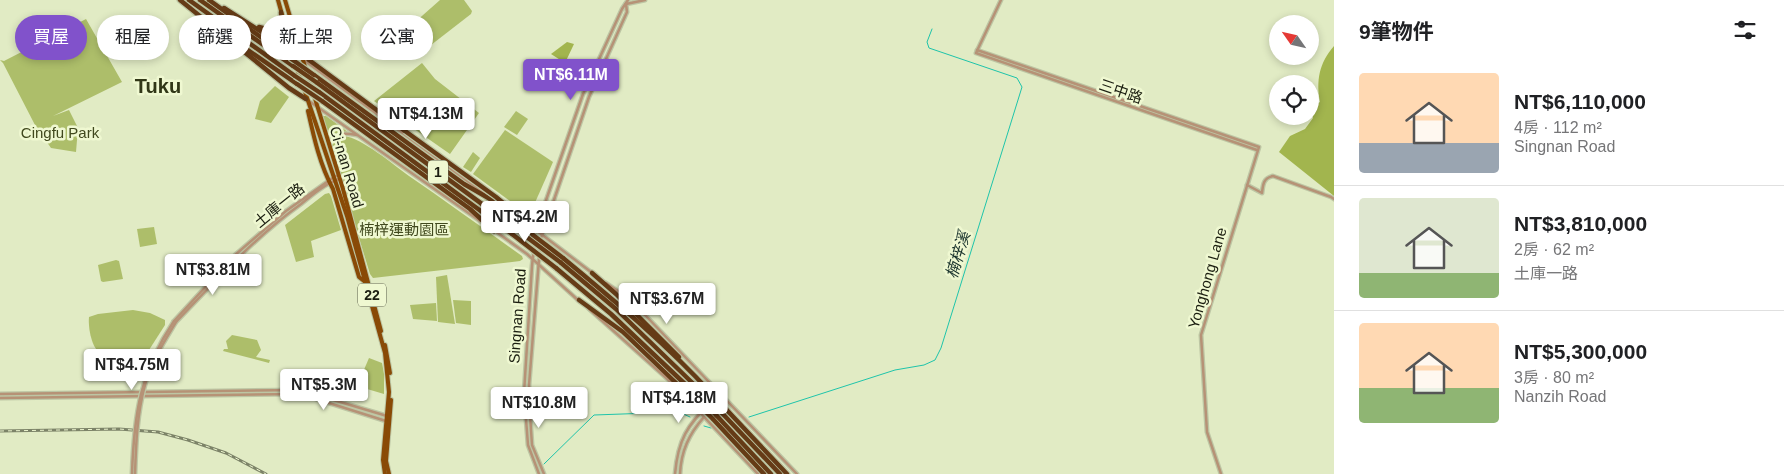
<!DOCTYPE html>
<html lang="zh-TW">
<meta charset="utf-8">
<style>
:root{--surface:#fff;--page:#f2f2f2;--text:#202124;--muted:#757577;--line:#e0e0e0;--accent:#8152cb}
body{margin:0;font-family:Helvetica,"Noto Sans TC",sans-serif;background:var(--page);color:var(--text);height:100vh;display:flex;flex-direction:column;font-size:19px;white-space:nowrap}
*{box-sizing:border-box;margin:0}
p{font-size:16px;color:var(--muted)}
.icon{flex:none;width:28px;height:28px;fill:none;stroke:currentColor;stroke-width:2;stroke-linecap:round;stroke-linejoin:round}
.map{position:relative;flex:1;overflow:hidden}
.side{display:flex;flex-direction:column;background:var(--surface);width:450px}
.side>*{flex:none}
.banner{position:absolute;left:15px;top:15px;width:475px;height:45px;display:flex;gap:10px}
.needle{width:32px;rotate:304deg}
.buttons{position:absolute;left:1269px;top:15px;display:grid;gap:10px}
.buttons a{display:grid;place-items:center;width:50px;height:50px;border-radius:50%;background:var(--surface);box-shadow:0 2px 8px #0003;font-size:25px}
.price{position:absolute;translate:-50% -42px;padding:0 11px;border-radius:5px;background:#fff;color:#222;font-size:16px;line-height:32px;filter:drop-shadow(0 1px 2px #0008)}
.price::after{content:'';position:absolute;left:50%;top:30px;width:15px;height:11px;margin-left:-8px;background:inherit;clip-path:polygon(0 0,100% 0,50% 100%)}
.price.active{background:var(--accent);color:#fff}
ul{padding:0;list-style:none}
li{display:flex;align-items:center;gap:15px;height:125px;padding:0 25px}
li+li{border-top:1px solid var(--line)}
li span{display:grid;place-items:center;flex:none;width:140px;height:100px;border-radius:5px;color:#555}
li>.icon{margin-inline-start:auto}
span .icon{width:60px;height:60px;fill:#fffc;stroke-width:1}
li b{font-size:21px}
h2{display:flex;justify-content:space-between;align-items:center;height:60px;padding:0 25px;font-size:21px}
.pill{padding:0 18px;border-radius:22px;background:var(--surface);box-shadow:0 2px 8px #0003;font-size:18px;line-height:45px}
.pill.active{background:var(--accent);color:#fff}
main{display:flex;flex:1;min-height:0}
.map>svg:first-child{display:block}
.green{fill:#adbe6a}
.forest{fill:#a2b54e}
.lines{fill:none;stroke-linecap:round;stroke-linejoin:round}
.stream{stroke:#1ec4aa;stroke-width:1}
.tertiary-casing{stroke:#bdc6a4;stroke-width:5}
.primary-casing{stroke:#bdc6a4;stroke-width:6}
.motorway-casing{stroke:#bdc6a4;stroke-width:7}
.tertiary{stroke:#b69276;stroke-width:2.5}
.primary{stroke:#894a06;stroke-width:4}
.motorway{stroke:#653b16;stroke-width:4.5}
.rail-casing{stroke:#7c8368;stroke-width:3}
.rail{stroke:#eff8d1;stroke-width:1;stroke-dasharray:4;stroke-linecap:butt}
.tertiary-bridge-casing{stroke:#bdc6a4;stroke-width:5;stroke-linecap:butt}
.motorway-bridge-casing{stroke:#bdc6a4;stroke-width:7;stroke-linecap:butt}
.tertiary-bridge{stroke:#b69276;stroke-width:2.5}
.motorway-bridge{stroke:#653b16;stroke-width:4.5}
.labels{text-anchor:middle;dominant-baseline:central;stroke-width:5;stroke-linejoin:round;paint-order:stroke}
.shield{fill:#eff8d1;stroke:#5b5f4a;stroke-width:1}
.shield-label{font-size:14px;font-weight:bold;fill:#1b1e10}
.street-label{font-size:15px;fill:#1b1e10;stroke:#eff8d1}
.park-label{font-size:15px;fill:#41491e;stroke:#eff8d1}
.water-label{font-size:16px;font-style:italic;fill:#18312b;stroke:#eff8d1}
.district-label{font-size:20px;font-weight:bold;fill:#313717;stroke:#eff8d1}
</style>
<main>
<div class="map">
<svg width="1334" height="474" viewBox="0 0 1334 474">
<rect width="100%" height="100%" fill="#e1ebc4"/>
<g class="green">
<path d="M440,0H464L472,11L471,14L422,52L405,31Z"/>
<path d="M86,19L122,82L53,116L69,110L78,128L76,152L51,148L35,125L3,63L0,60L4,61Z"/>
<path d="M422,63L435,79L479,113L450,154L374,101Z"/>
<path d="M275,86L289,97L271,123L255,119L260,101Z"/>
<path d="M516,111L528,119L517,135L504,127Z"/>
<path d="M322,116H326L348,132L337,134L328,140Z"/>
<path d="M505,130L553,162L530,214H528L473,174Z"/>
<path d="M344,136C362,138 394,165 409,176C447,202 484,229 522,256L523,259L520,261L373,278L370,274L332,149C332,141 337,137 344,136Z"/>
<path d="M473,152L480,158L471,172L463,167Z"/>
<path d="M329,193L331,196L341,230L311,241L314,257L296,262L285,225L325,194Z"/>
<path d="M154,227L157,244L140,247L137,229Z"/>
<path d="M116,260L119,261L123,279L103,282L101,281L98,265Z"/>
<path d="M447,275L455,324L438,322L436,277Z"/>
<path d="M453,300L471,301V325L456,323Z"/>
<path d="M436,303L437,321L413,319L410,305Z"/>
<path d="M133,310L150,313L165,320V325L149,350C142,353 104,355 98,351C91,345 88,326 89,317L98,314Z"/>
<path d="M232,335L257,340L261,350L256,357L270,360L269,363L223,351L224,349H228L226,341Z"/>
<path d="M369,358L382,363L384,374V394L357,386Z"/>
</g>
<g class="forest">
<path d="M567,42L574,44L565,63L551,54Z"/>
<path d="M1334,46V196L1279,152L1290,136L1305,129L1313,118L1310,108L1320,102C1316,81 1319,63 1334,46Z"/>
</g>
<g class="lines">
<g class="stream">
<path d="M749,417L895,370L924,365L935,360L941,348L1022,87L1017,78L929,48L927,42L932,29"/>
<path d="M704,426L711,428"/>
<path d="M544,464L594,415L679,412L690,417"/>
</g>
<defs>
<g id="tertiary">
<path d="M1001,0L976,53L1257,150"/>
<path d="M626,4L645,0"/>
<path d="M977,50L1259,147L1201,335L1207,432L1221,474"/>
<path d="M293,52L485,194"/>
<path d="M309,101L480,221"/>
<path d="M329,143C336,132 345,133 357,135"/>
<path d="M1247,185L1262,193C1263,185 1263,178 1273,176L1331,197L1334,199"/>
<path d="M520,218L591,272"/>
<path d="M495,231L527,254L579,301"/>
<path d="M540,241L589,97L627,12L626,4"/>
<path d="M540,247L529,385L530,415L532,445L544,474"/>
<path d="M606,283L621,293L645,315L797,474"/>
<path d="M589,309L673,384L758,474"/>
<path d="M174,321L235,255L286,211L334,177L338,175"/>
<path d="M176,322C216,280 254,238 301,204C313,194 325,184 339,179"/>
<path d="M0,394L297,390L310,393L387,416"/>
<path d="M0,398L295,394L310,397L386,421"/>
<path d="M539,474L528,445L524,393L532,266L536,229L583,94L622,9L628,0"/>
<path d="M675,474C678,440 687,425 712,401"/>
<path d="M680,474C681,451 689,434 704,417"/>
</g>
<g id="primary">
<path d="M278,0L295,61"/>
<path d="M285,0L306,70"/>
<path d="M297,68L347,216L385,353L389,392L383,460L385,474"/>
<path d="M308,76L343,189L381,331"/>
<path d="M308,111C314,138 320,165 333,189L359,277L364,281"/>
<path d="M385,345L390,373"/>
<path d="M389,474L386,461L391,400"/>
</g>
<g id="motorway">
<path d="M180,0L289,88L306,99"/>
<path d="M189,0L295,76"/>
<path d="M200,0L293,66"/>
<path d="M209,0L290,58"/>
<path d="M224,8L293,52"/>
<path d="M259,27L270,30C279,27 282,21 281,12"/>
<path d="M229,37L297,84"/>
<path d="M301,50L309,60L405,131"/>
<path d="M314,75L464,184L504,207"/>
<path d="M316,82L516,229"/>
<path d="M319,92L512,234"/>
<path d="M322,101L470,209L494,231"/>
<path d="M563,258C615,301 667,345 713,395"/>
<path d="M560,262L616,309L708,398"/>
<path d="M556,268L611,314L704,402"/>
<path d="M592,273L616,294L679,357"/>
<path d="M579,300L623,332L700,406"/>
<path d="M724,407L787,474"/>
<path d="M720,411L780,474"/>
<path d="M716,415L771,474"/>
<path d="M712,418L764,474"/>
</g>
</defs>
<use href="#tertiary" class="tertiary-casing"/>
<use href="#primary" class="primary-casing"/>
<use href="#motorway" class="motorway-casing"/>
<use href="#tertiary" class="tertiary"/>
<use href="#primary" class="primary"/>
<use href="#motorway" class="motorway"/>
<defs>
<path id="rail" d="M0,431L119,429L158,432L188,440L226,453L266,474"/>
</defs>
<use href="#rail" class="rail-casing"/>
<use href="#rail" class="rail"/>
<defs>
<g id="tertiary-bridge">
<path d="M132,474C134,414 140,372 174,321"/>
<path d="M135,474C136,444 137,414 145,385C151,362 164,342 176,322"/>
</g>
<g id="motorway-bridge">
<path d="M290,58L314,75"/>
<path d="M293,66L316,82"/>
<path d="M295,76L319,92"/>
<path d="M297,84L322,101"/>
<path d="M405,131L496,197L508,207L533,235L563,258"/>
<path d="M516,229L560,262"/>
<path d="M512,234L556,268"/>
<path d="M713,395L724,407"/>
<path d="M708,398L720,411"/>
<path d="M704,402L716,415"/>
<path d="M700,406L712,418"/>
</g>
</defs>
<use href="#tertiary-bridge" class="tertiary-bridge-casing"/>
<use href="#motorway-bridge" class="motorway-bridge-casing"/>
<use href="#tertiary-bridge" class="tertiary-bridge"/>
<use href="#motorway-bridge" class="motorway-bridge"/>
</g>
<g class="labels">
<g class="shield">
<rect x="428" y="160.5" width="20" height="23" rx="4"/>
<rect x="358" y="283.5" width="28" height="23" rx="4"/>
</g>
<g class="shield-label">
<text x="438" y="172">1</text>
<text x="372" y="295">22</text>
</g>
<g class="street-label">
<text transform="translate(1121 91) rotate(19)">三中路</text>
<text transform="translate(347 167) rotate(73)">Ci-nan Road</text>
<text transform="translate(279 205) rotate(-39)">土庫一路</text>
<text transform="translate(1207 278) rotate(-74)">Yonghong Lane</text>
<text transform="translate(517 316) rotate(-86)">Singnan Road</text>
</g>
<g class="park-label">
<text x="60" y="132">Cingfu Park</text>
<text x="404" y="229">楠梓運動園區</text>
</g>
<g class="water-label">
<text transform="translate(958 255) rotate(-73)">楠梓溪</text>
</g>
<g class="district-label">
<text x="158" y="86">Tuku</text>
</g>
</g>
</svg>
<div class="buttons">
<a><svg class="needle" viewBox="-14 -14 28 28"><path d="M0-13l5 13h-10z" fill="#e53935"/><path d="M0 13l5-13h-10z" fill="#757577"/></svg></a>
<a><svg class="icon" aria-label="locate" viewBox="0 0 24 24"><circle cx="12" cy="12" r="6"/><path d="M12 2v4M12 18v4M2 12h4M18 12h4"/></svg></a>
</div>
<b class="price active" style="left:571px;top:101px">NT$6.11M</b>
<b class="price" style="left:426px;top:140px">NT$4.13M</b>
<b class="price" style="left:525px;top:243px">NT$4.2M</b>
<b class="price" style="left:213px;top:296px">NT$3.81M</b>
<b class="price" style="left:667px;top:325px">NT$3.67M</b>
<b class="price" style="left:132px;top:391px">NT$4.75M</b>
<b class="price" style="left:324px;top:411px">NT$5.3M</b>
<b class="price" style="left:679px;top:424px">NT$4.18M</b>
<b class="price" style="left:539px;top:429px">NT$10.8M</b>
<div class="banner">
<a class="pill active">買屋</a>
<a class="pill">租屋</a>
<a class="pill">篩選</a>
<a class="pill">新上架</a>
<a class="pill">公寓</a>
</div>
</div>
<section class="side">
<h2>9筆物件<svg class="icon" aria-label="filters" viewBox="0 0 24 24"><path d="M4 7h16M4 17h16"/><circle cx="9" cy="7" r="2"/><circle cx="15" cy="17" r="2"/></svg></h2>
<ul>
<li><span style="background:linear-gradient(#ffd9b3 70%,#9aa5b1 0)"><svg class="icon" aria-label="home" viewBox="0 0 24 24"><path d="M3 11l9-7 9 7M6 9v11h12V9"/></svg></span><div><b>NT$6,110,000</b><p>4房 · 112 m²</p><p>Singnan Road</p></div></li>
<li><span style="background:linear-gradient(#dfe7d0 75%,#8fb573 0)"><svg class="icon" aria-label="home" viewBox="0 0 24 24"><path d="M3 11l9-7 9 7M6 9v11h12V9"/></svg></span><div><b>NT$3,810,000</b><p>2房 · 62 m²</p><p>土庫一路</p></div></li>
<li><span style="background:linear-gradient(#ffd9b3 65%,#8fb573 0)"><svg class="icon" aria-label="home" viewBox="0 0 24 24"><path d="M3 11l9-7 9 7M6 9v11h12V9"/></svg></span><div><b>NT$5,300,000</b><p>3房 · 80 m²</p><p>Nanzih Road</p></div></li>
</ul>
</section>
</main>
